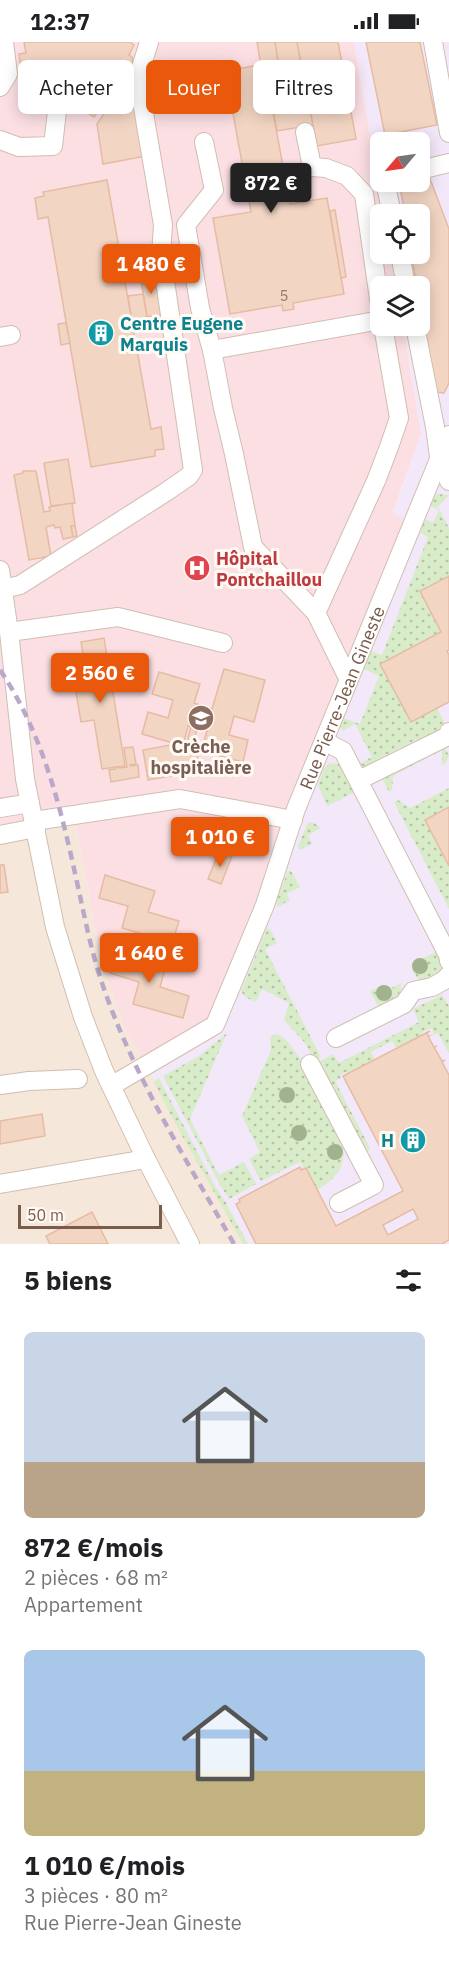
<!DOCTYPE html>
<html lang="fr">
<meta charset="utf-8">
<style>
:root{--surface:#fff;--page:#f2f2f2;--text:#202124;--muted:#757577;--accent:#ea580c}
body{margin:0;font-family:"IBM Plex Sans",sans-serif;background:var(--page);color:var(--text);height:100vh;display:flex;flex-direction:column;font-size:22px;white-space:nowrap}
*{box-sizing:border-box;margin:0}
p{font-size:20px;color:var(--muted)}
.icon{flex:none;width:33px;height:33px;fill:none;stroke:currentColor;stroke-width:2;stroke-linecap:round;stroke-linejoin:round}
.map{position:relative;height:1202px;overflow:hidden}
.details{display:flex;flex-direction:column;background:var(--surface);flex:1}
.details>*{flex:none}
.top-card{position:absolute;left:18px;top:18px;width:414px;height:54px;display:flex;gap:12px}
.needle{width:39px;rotate:241deg}
.controls{position:absolute;left:370px;top:90px;display:grid;gap:12px}
.controls a{display:grid;place-items:center;width:60px;height:60px;border-radius:9px;background:var(--surface);box-shadow:0 3px 15px #0003;font-size:30px}
.scale{position:absolute;left:18px;bottom:15px;width:144px;box-sizing:border-box;padding-left:6px;border:3px solid #7a5c4d;border-top:0;font-size:16px;line-height:21px;white-space:nowrap;color:#7a5c4d;-webkit-text-stroke:4px #fffaf3;paint-order:stroke}
.price{position:absolute;translate:-50% -51px;padding:0 14px;border-radius:6px;background:var(--accent);color:#fff;font-size:20px;line-height:39px;filter:drop-shadow(0 2px 3px #0008)}
.price::after{content:'';position:absolute;left:50%;top:36px;width:18px;height:14px;margin-left:-9px;background:inherit;clip-path:polygon(0 0,100% 0,50% 100%)}
.price.active{background:#222;color:#fff}
ul{padding:0;list-style:none}
li{display:grid;align-content:center;gap:12px;height:318px;padding:0 24px}
li span{display:grid;place-items:center;height:186px;border-radius:9px;color:#555}
li>.icon{margin-inline-start:auto}
span .icon{width:108px;height:108px;fill:#fffc;stroke-width:1}
li b{font-size:26px}
h2{display:flex;justify-content:space-between;align-items:center;height:72px;padding:0 24px;font-size:26px}
.tag{padding:0 21px;border-radius:9px;background:var(--surface);box-shadow:0 3px 15px #0003;font-size:21px;line-height:54px}
.tag.active{background:var(--accent);color:#fff}
.status{display:flex;justify-content:space-between;align-items:center;height:42px;padding:0 30px;background:var(--surface);direction:ltr}
.status svg{height:16px;fill:currentColor}
.map>svg:first-child{display:block}
.residential{fill:#f5e8da}
.education{fill:#f3e8fa;fill-rule:evenodd}
.medical{fill:#fbdfe3}
.grass{fill:url(#grass-dots)}
.building{fill:#f3d5c3;stroke:#e6bba3;stroke-width:1.5;fill-rule:evenodd}
.lines{fill:none;stroke-linecap:round;stroke-linejoin:round}
.minor-casing{stroke:#d1beb0;stroke-width:20}
.minor{stroke:#fff;stroke-width:18}
.rail{stroke:#b9a8c9;stroke-width:4.5;stroke-dasharray:9 6;stroke-linecap:butt}
.tree{fill:#a0b28e}
.labels{text-anchor:middle;dominant-baseline:central;stroke-width:6;stroke-linejoin:round;paint-order:stroke}
.number-label{font-size:15px;fill:#987a6a}
.culture-label{font-size:18px;font-weight:bold;fill:#0d838f;stroke:#fffaf3;text-anchor:start}
.health-label{font-size:18px;font-weight:bold;fill:#be3a42;stroke:#fffaf3;text-anchor:start}
.street-label{font-size:18px;fill:#7a5c4d;stroke:#fffaf3}
.education-label{font-size:18px;font-weight:bold;fill:#785e54;stroke:#fffaf3}
</style>
<div class="status"><b>12:37</b><svg viewBox="0 0 49 12"><path d="M0 12V9h3v3zM5 12V6h3v6zM10 12V3h3v9zM15 12V0h3v12zM26 1h20v11H26zM47 4h2v5h-2z"/></svg></div>
<div class="map">
<svg width="449" height="1202" viewBox="0 0 449 1202">
<defs>
<pattern id="grass-dots" width="8" height="8" patternUnits="userSpaceOnUse" patternTransform="scale(1.5)"><rect width="8" height="8" fill="#d8ecc9"/><path d="M2 2h.1M6 6h.1" fill="none" stroke="#b4c2a5" stroke-width="1.8" stroke-linecap="round"/></pattern>
</defs>
<rect width="100%" height="100%" fill="#fdf6ec"/>
<path class="residential" d="M74,773L101,916L147,1024L244,1202H0V786Z"/>
<path class="education" d="M354,0H449V1202H244L147,1024L393,471L421,392L403,284H420V244H396L390,212H420V172H384ZM381,100H420V140H381Z"/>
<path class="medical" d="M0,0H354L384,172H381V212H390L396,244H381V284H403L421,392L393,470L411,483L215,983L147,1024L125,986L101,916L74,773L0,786Z"/>
<g class="grass">
<path d="M437,452L449,453L438,465L449,486V534L420,549L441,590L380,623L411,680L437,666L446,684L419,703L416,698L378,717L381,723L368,727L359,722L372,715L355,682L342,689L340,682L343,676L360,682L379,634L362,626L369,608L382,613L428,495L420,491L425,477L433,481L439,468L426,462Z"/>
<path d="M442,705L445,707L449,713L446,721L442,723V708L393,734L392,748L389,750L381,734Z"/>
<path d="M331,721L339,722L342,725L355,750L327,764L318,743L324,726Z"/>
<path d="M449,746V765L425,778L449,824V867L394,760L398,758L410,766Z"/>
<path d="M308,780L314,781L321,786L308,793L312,802L299,808L298,804Z"/>
<path d="M288,829H291L300,845L287,852L290,858L278,865L276,861Z"/>
<path d="M267,886L270,887L277,901L265,907L321,1015L314,1018L305,1001L284,978L289,961L262,947L256,960L245,955L241,949Z"/>
<path d="M437,909L443,925L438,935L423,939L417,936L412,928L424,921L422,917Z"/>
<path d="M401,941C402,956 390,959 379,966L370,949L383,943L386,949Z"/>
<path d="M442,953L449,964V1011L438,991L429,995L428,994L434,991L431,986L422,990L423,992L396,1006L392,999L371,1010L375,1017L347,1032L346,1030L340,1033L341,1036L335,1039L370,1106L367,1111L319,1020L333,1012L339,1021L419,980L413,967Z"/>
<path d="M227,991L190,1077L219,1133L244,1120L256,1142L229,1157L219,1141L163,1034L199,1014Z"/>
<path d="M277,992C297,999 329,1071 340,1093C349,1121 340,1134 317,1148L306,1126L304,1127L300,1120L261,1139L249,1117L260,1110L242,1074L271,1008L270,995Z"/>
<path d="M159,1036L215,1144L225,1159L248,1202H243L175,1081L154,1040Z"/>
</g>
<g class="building">
<path d="M24,0H130L134,3L129,13L132,15L133,20L127,28H122L120,25L117,29L113,26L106,36L103,34L96,40L111,51L94,75L40,40L36,42L38,50L28,52L22,36L19,12L26,11Z"/>
<path d="M257,0H275L278,19L261,23Z"/>
<path d="M275,0H297L313,83L277,89L264,22L278,19Z"/>
<path d="M297,0H338L356,97L317,104Z"/>
<path d="M366,0H420L437,83L385,93Z"/>
<path d="M160,19L170,25L166,32L156,27Z"/>
<path d="M264,22L290,162L327,156L344,252L293,261L294,267L283,269L282,263L230,272L213,176L251,170L232,66H223L218,64L214,60L212,49L218,40L227,37L226,29Z"/>
<path d="M132,31L146,114L103,122L97,82Z"/>
<path d="M429,134L449,187V341L444,351L435,350L424,287H427L424,270H421L420,244H417L411,212H420V172H405L399,140H420V135Z"/>
<path d="M107,138L151,387L161,385L164,407L155,408V414L91,425L48,175L38,177L35,156L44,154L43,150Z"/>
<path d="M335,168L346,235L341,236L330,169Z"/>
<path d="M155,232L161,273L147,275L141,238L144,233Z"/>
<path d="M143,252L147,275L132,278L128,254Z"/>
<path d="M66,281L70,301L61,303L58,282Z"/>
<path d="M68,417L75,461L51,464L44,421Z"/>
<path d="M23,429H36L44,470L50,469L49,465L72,461L75,484H71L73,495L63,497L60,485L55,486L54,483L46,485L51,514L29,518L14,433L23,431Z"/>
<path d="M71,484H75L77,494L73,495Z"/>
<path d="M449,534V608L447,609L449,613V660L411,680L380,622L441,590L420,549Z"/>
<path d="M104,596L125,724L102,727L94,678L81,680L75,644L88,641L81,600Z"/>
<path d="M224,627L265,638L254,680L234,674L229,693L248,698L243,720L201,709L207,689L197,686L188,684L183,704L142,692L148,670L168,676L173,658L152,652L159,630L200,642L194,661L212,667Z"/>
<path d="M191,684L197,686L192,707L196,706L200,729L148,738L143,708L170,703L172,710L181,709L184,699L187,700Z"/>
<path d="M133,705L136,722L130,723L131,724L138,723L139,735L111,740L109,728L116,727L115,725H119V726L127,725L124,706Z"/>
<path d="M449,765V824L425,778Z"/>
<path d="M219,810L232,814L221,842L208,837Z"/>
<path d="M0,823H4L8,850L0,851Z"/>
<path d="M105,833L155,849L148,870L179,879L172,901L122,886L128,864L99,856Z"/>
<path d="M116,909L166,923L160,945L189,954L183,976L133,962L139,940L110,931Z"/>
<path d="M430,989L427,991L428,994L434,1005L437,1004L434,1005L442,1019L445,1018L442,1020L449,1033V1198L442,1202H256L236,1162L240,1160L239,1157L300,1125L301,1128L306,1126L336,1184L403,1149L343,1034ZM413,1167L418,1177L388,1193L383,1183Z"/>
<path d="M42,1072L45,1094L0,1102V1079Z"/>
<path d="M92,1170L108,1202H50L46,1194Z"/>
</g>
<g class="lines">
<defs>
<g id="minor">
<path d="M433,0L449,91"/>
<path d="M0,45L8,32L4,0"/>
<path d="M305,90L312,125L326,126L347,134L364,152L381,271"/>
<path d="M0,98L19,105L53,104L57,69"/>
<path d="M204,100L214,148L186,183L200,266L212,308L223,366L234,412L253,505L316,571"/>
<path d="M420,128L449,121"/>
<path d="M385,140L392,172"/>
<path d="M400,212L406,244"/>
<path d="M415,284L435,385L439,415L449,439"/>
<path d="M0,295L11,293"/>
<path d="M212,308L381,278"/>
<path d="M0,528L9,590L25,737L55,885L83,975L104,1029L146,1117L190,1202"/>
<path d="M3,547L20,543L166,450L189,434L193,428L161,212L163,183L138,36L149,0"/>
<path d="M9,590L118,575L223,601"/>
<path d="M348,636L316,571L376,439L389,405L399,376L383,284"/>
<path d="M324,699L343,709L448,913L449,919"/>
<path d="M359,738L448,694L449,690"/>
<path d="M0,766L30,761"/>
<path d="M34,779L180,757L293,778"/>
<path d="M0,793L36,786"/>
<path d="M336,996L404,962L413,949L432,945L443,939L449,933"/>
<path d="M310,1022L374,1143L339,1161"/>
<path d="M0,1043L29,1039L78,1037"/>
<path id="s1" d="M111,1044L215,983L265,863L296,767L449,393"/>
<path d="M0,1142L146,1117"/>
</g>
</defs>
<use href="#minor" class="minor-casing"/>
<use href="#minor" class="minor"/>
<path class="rail" d="M0,628C46,696 63,776 80,854C86,882 92,911 101,938C132,1032 186,1117 234,1202"/>
</g>
<g class="tree">
<circle cx="420" cy="924" r="8"/>
<circle cx="384" cy="951" r="8"/>
<circle cx="287" cy="1053" r="8"/>
<circle cx="299" cy="1091" r="8"/>
<circle cx="335" cy="1110" r="8"/>
</g>
<defs>
<symbol id="building-disc" viewBox="-11 -11 22 22"><circle r="9.5" fill="#0f9aa8" stroke="#fffaf3"/><path d="M-4-6H4V6H1V3H-1V6H-4ZM-2.5-4.3h1.7v1.8h-1.7ZM.8-4.3h1.7v1.8H.8ZM-2.5-1h1.7V.8h-1.7ZM.8-1h1.7V.8H.8Z" fill="#fff"/></symbol>
<symbol id="hospital-disc" viewBox="-11 -11 22 22"><circle r="9.5" fill="#e0444e" stroke="#fffaf3"/><path d="M-5-5h3v3.5h4V-5h3V5h-3V1.5h-4V5h-3Z" fill="#fff"/></symbol>
<symbol id="school-disc" viewBox="-11 -11 22 22"><circle r="9.5" fill="#8d6e63" stroke="#fffaf3"/><path d="M0-5L7-2L0 1L-7-2ZM-4 1L0 2.5L4 1V4Q0 6-4 4Z" fill="#fff"/></symbol>
</defs>
<g fill-rule="evenodd">
<use href="#building-disc" x="86" y="276" width="30" height="30"/>
<use href="#hospital-disc" x="182" y="511" width="30" height="30"/>
<use href="#school-disc" x="186" y="661" width="30" height="30"/>
<use href="#building-disc" x="398" y="1083" width="30" height="30"/>
</g>
<g class="labels">
<g class="number-label">
<text x="284" y="253">5</text>
</g>
<g class="culture-label">
<text x="120" y="281">Centre Eugene<tspan x="120" dy="21">Marquis</tspan></text>
<text x="394" y="1098" text-anchor="end">H</text>
</g>
<g class="health-label">
<text x="216" y="516">Hôpital<tspan x="216" dy="21">Pontchaillou</tspan></text>
</g>
<g class="street-label">
<text stroke="none"><textPath href="#s1" startOffset="472">Rue Pierre-Jean Gineste</textPath></text>
</g>
<g class="education-label">
<text x="201" y="704">Crèche<tspan x="201" dy="21">hospitalière</tspan></text>
</g>
</g>
</svg>
<div class="controls">
<a><svg class="needle" viewBox="-14 -14 28 28"><path d="M0-13l5 13h-10z" fill="#e53935"/><path d="M0 13l5-13h-10z" fill="#757577"/></svg></a>
<a><svg class="icon" aria-label="locate" viewBox="0 0 24 24"><circle cx="12" cy="12" r="6"/><path d="M12 2v4M12 18v4M2 12h4M18 12h4"/></svg></a>
<a><svg class="icon" aria-label="layers" viewBox="0 0 24 24"><path d="M12 4l9 5-9 5-9-5zM3 14l9 5 9-5"/></svg></a>
</div>
<div class="scale">50 m</div>
<b class="price active" style="left:271px;top:172px">872 €</b>
<b class="price" style="left:151px;top:253px">1 480 €</b>
<b class="price" style="left:100px;top:662px">2 560 €</b>
<b class="price" style="left:220px;top:826px">1 010 €</b>
<b class="price" style="left:149px;top:942px">1 640 €</b>
<div class="top-card">
<a class="tag">Acheter</a>
<a class="tag active">Louer</a>
<a class="tag">Filtres</a>
</div>
</div>
<section class="details">
<h2>5 biens<svg class="icon" aria-label="filters" viewBox="0 0 24 24"><path d="M4 7h16M4 17h16"/><circle cx="9" cy="7" r="2"/><circle cx="15" cy="17" r="2"/></svg></h2>
<ul>
<li><span style="background:linear-gradient(#c9d6e8 70%,#b9a48a 0)"><svg class="icon" aria-label="home" viewBox="0 0 24 24"><path d="M3 11l9-7 9 7M6 9v11h12V9"/></svg></span><div><b>872 €/mois</b><p>2 pièces · 68 m²</p><p>Appartement</p></div></li>
<li><span style="background:linear-gradient(#a9c7e8 65%,#c2b280 0)"><svg class="icon" aria-label="home" viewBox="0 0 24 24"><path d="M3 11l9-7 9 7M6 9v11h12V9"/></svg></span><div><b>1 010 €/mois</b><p>3 pièces · 80 m²</p><p>Rue Pierre-Jean Gineste</p></div></li>
</ul>
</section>
